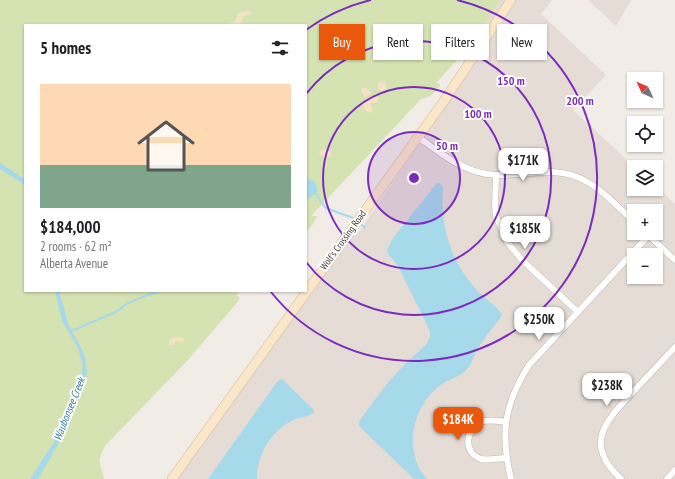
<!DOCTYPE html>
<meta charset="utf-8">
<style>
:root{--surface:#fff;--page:#f6f6f6;--text:#202124;--muted:#757577;--accent:#ea580c}
body{margin:0;font-family:"PT Sans Narrow",sans-serif;background:var(--page);color:var(--text);height:100vh;display:flex;flex-direction:column;font-size:15px;white-space:nowrap}
*{box-sizing:border-box;margin:0}
p{font-size:13px;color:var(--muted)}
.icon{flex:none;width:22px;height:22px;fill:none;stroke:currentColor;stroke-width:2;stroke-linecap:round;stroke-linejoin:round}
.map{position:relative;flex:1;overflow:hidden}
.side{position:absolute;left:24px;top:24px;width:283px;height:268px;display:flex;flex-direction:column;background:var(--surface);border-radius:0px;box-shadow:0 1px 3px #0004}
.side>*{flex:none}
.banner{position:absolute;left:319px;top:24px;width:296px;height:36px;display:flex;gap:8px}
.needle{width:26px;rotate:314deg}
.buttons{position:absolute;left:627px;top:72px;display:grid;gap:8px}
.buttons a{display:grid;place-items:center;width:36px;height:36px;border-radius:0px;background:var(--surface);box-shadow:0 1px 3px #0004;font-size:20px}
.price{position:absolute;translate:-50% -34px;padding:0 9px;border-radius:8px;background:#fff;color:#222;font-size:13px;line-height:26px;filter:drop-shadow(0 1px 2px #0008)}
.price::after{content:'';position:absolute;left:50%;top:24px;width:12px;height:9px;margin-left:-6px;background:inherit;clip-path:polygon(0 0,100% 0,50% 100%)}
.price.current{background:var(--accent);color:#fff}
ul{padding:0;list-style:none}
li{display:grid;align-content:center;gap:8px;height:212px;padding:0 16px}
li span{display:grid;place-items:center;height:124px;border-radius:0px;color:#555}
li>.icon{margin-inline-start:auto}
span .icon{width:72px;height:72px;fill:#fffc;stroke-width:1}
li b{font-size:17px}
h2{display:flex;justify-content:space-between;align-items:center;height:48px;padding:0 16px;font-size:17px}
.chip{padding:0 14px;border-radius:0px;background:var(--surface);box-shadow:0 1px 3px #0004;font-size:14px;line-height:36px}
.chip.current{background:var(--accent);color:#fff}
.map>svg:first-child{display:block}
.residential{fill:#e5ddd5;fill-rule:evenodd}
.green{fill:#d5e3b2}
.sand{fill:#f4e2c4}
.water{fill:#a6d9ea}
.lines{fill:none;stroke-linecap:round;stroke-linejoin:round}
.stream{stroke:#a6d9ea;stroke-width:2}
.street-casing{stroke:#bfb6ac;stroke-width:7}
.secondary-casing{stroke:#ceb899;stroke-width:10}
.street{stroke:#fff;stroke-width:6}
.secondary{stroke:#fae6c8;stroke-width:9}
.ring{fill:none;stroke:#7b2cbf;stroke-width:2}
.labels{text-anchor:middle;dominant-baseline:central;stroke-width:4;stroke-linejoin:round;paint-order:stroke}
.street-label{font-size:10px;fill:#443c36;stroke:#fff}
.water-label{font-size:11px;font-style:italic;fill:#337e98;stroke:#fff}
.centre{fill:#7b2cbf;stroke:#fff;stroke-width:2}
.ring-label{font-size:12px;text-anchor:middle;font-weight:bold;fill:#7b2cbf;stroke:#fff;stroke-width:4;stroke-linejoin:round;paint-order:stroke}
</style>
<div class="map">
<svg width="675" height="479" viewBox="0 0 675 479">
<rect width="100%" height="100%" fill="#f2ece6"/>
<g class="residential">
<path d="M500,0H552L541,14L606,75L573,110L635,167H634V189H656V186L675,204V479H176L355,230L358,233L492,37L483,29ZM634,211H656V233H634ZM634,255H656V277H634Z"/>
<path d="M588,0H631L616,26Z"/>
</g>
<path class="green" d="M0,0H500L476,40L436,83H439L440,86C434,94 429,97 420,100L311,216H317L313,224L306,232V25H25V291H240L236,295L240,298L236,304L186,362L105,446C96,463 101,463 104,479H0Z"/>
<g class="sand">
<path d="M248,10L251,12V14L243,17L240,25H225L235,22L238,13Z"/>
<circle cx="382" cy="86" r="4.5"/>
<path d="M366,88L372,93L366,97L364,96L361,91L362,88Z"/>
<path d="M373,96H377L379,99L376,103H370L373,110L369,113L364,109L363,103L365,100Z"/>
<path d="M327,149L331,152V156L326,158L321,156L319,152Z"/>
<path d="M180,337L184,339L183,343L177,341L173,345H169V341L171,338Z"/>
</g>
<g class="water">
<path d="M0,163L25,179V185L0,169Z"/>
<path d="M306,177L315,182C321,194 314,194 306,200Z"/>
<path d="M437,183H440L443,188C440,225 450,260 475,288C483,297 494,304 502,314L501,317C493,328 483,339 476,352C473,357 472,364 468,368C461,377 450,378 442,384C416,402 406,438 418,466C420,471 424,475 427,479H414L362,429L359,425V421L390,380L406,363L427,344L430,336V331L398,266L389,255L387,250L393,238Z"/>
<path d="M55,291H59L69,326L82,349L85,358L87,372L84,384L61,439L38,479H30L54,442L74,393L80,383L83,366L78,348L62,321Z"/>
<path d="M282,379L314,410V413C308,417 300,417 293,420C271,431 257,454 257,479H208L277,382Z"/>
</g>
<g class="lines">
<g class="stream">
<path d="M316,194C319,198 323,206 326,208L353,218"/>
<path d="M361,224L365,228"/>
<path d="M71,331L118,311L126,304L145,296L160,291"/>
</g>
<defs>
<g id="street">
<path d="M418,137C439,152 460,170 487,174C518,179 546,165 577,177C600,186 617,206 634,222"/>
<path d="M496,175L495,206L496,216L507,242L522,260L578,312"/>
<path d="M646,233L675,260"/>
<path d="M506,422C498,421 488,419 481,422C465,429 463,453 481,459C488,461 499,458 506,458"/>
<path d="M511,479C500,433 504,405 529,365L649,235"/>
<path d="M621,479C583,444 605,422 633,392C647,377 661,362 675,347"/>
<path d="M667,479L675,470"/>
</g>
<path id="secondary" d="M172,479L444,101L511,0"/>
</defs>
<use href="#street" class="street-casing"/>
<use href="#secondary" class="secondary-casing"/>
<use href="#street" class="street"/>
<use href="#secondary" class="secondary"/>
</g>
<circle cx="414" cy="178" r="46" fill="#7b2cbf" fill-opacity=".12"/>
<g class="ring">
<circle cx="414" cy="178" r="46"/>
<circle cx="414" cy="178" r="91"/>
<path d="M306 94A137 137 0 1 1 306 262"/>
<path d="M306 30A183 183 0 0 1 371 0M457 0A183 183 0 1 1 271 292"/>
</g>
<g class="labels">
<g class="street-label">
<text transform="translate(343 240) rotate(-54)">Wolf's Crossing Road</text>
</g>
<g class="water-label">
<text transform="translate(69 409) rotate(-68)">Waubonsee Creek</text>
</g>
</g>
<circle cx="414" cy="178" r="6" class="centre"/>
<g class="ring-label">
<text x="511" y="85">150 m</text>
<text x="580" y="105">200 m</text>
<text x="478" y="118">100 m</text>
<text x="447" y="150">50 m</text>
</g>
</svg>
<div class="buttons">
<a><svg class="needle" viewBox="-14 -14 28 28"><path d="M0-13l5 13h-10z" fill="#e53935"/><path d="M0 13l5-13h-10z" fill="#757577"/></svg></a>
<a><svg class="icon" aria-label="locate" viewBox="0 0 24 24"><circle cx="12" cy="12" r="6"/><path d="M12 2v4M12 18v4M2 12h4M18 12h4"/></svg></a>
<a><svg class="icon" aria-label="layers" viewBox="0 0 24 24"><path d="M12 4l9 5-9 5-9-5zM3 14l9 5 9-5"/></svg></a>
<a>+</a>
<a>−</a>
</div>
<b class="price" style="left:523px;top:182px">$171K</b>
<b class="price" style="left:525px;top:250px">$185K</b>
<b class="price" style="left:539px;top:341px">$250K</b>
<b class="price" style="left:607px;top:407px">$238K</b>
<b class="price current" style="left:458px;top:441px">$184K</b>
<div class="banner">
<a class="chip current">Buy</a>
<a class="chip">Rent</a>
<a class="chip">Filters</a>
<a class="chip">New</a>
</div>
<section class="side">
<h2>5 homes<svg class="icon" aria-label="filters" viewBox="0 0 24 24"><path d="M4 7h16M4 17h16"/><circle cx="9" cy="7" r="2"/><circle cx="15" cy="17" r="2"/></svg></h2>
<ul>
<li><span style="background:linear-gradient(#ffd9b3 65%,#7fa58c 0)"><svg class="icon" aria-label="home" viewBox="0 0 24 24"><path d="M3 11l9-7 9 7M6 9v11h12V9"/></svg></span><div><b>$184,000</b><p>2 rooms · 62 m²</p><p>Alberta Avenue</p></div></li>
</ul>
</section>
</div>
